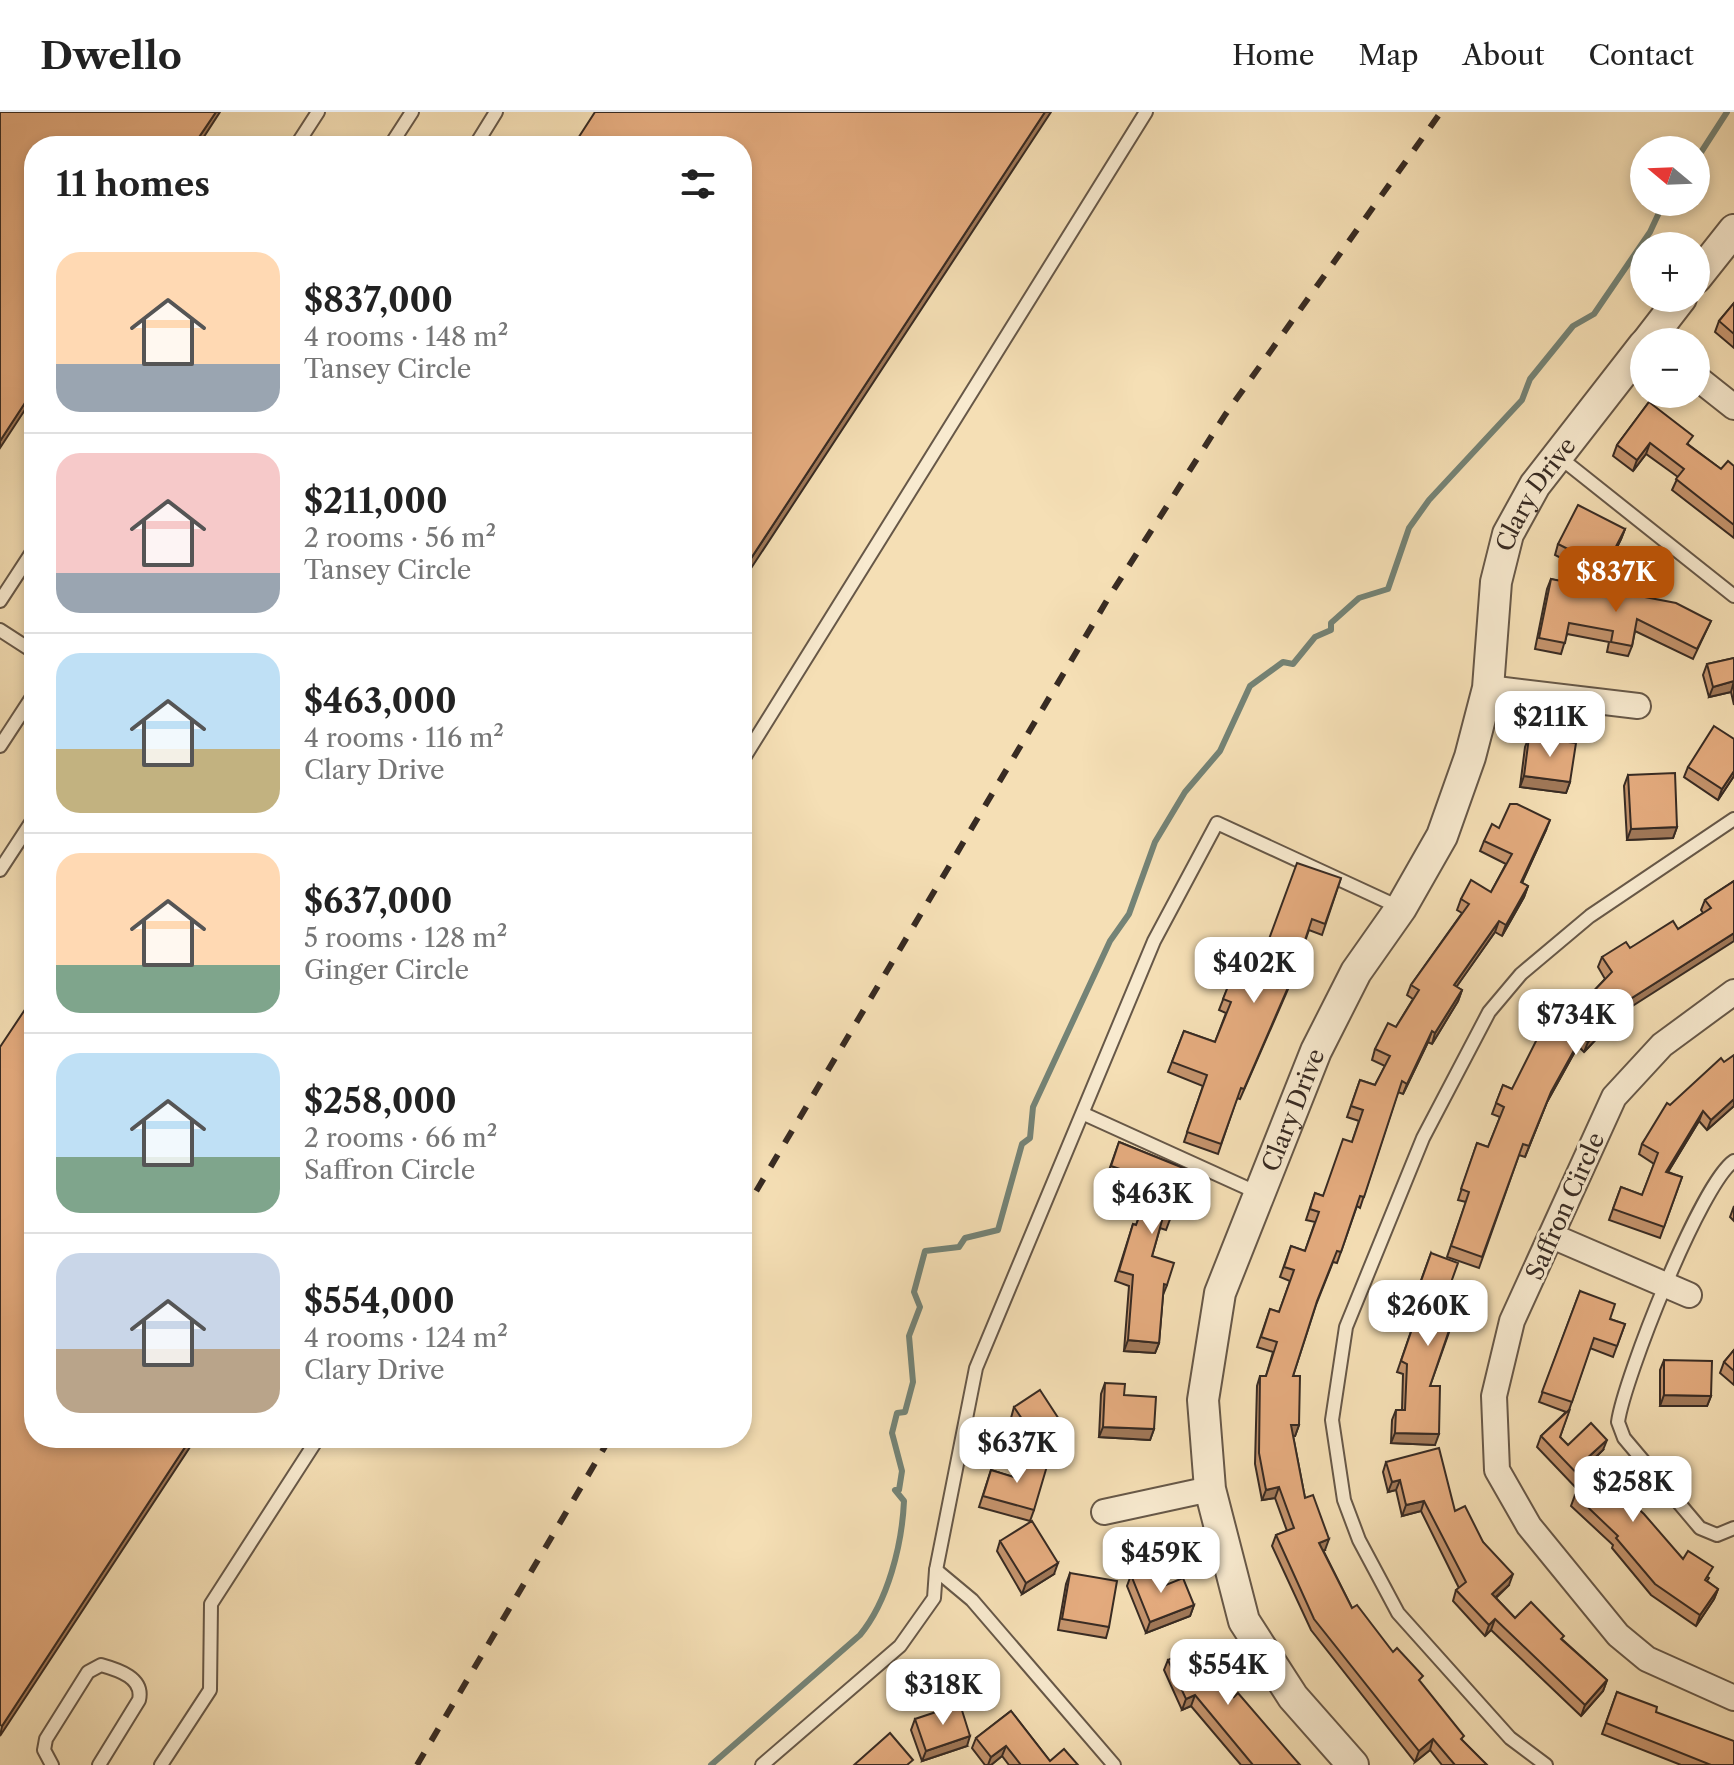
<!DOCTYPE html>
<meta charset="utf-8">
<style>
:root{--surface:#fff;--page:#f2f2f2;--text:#222;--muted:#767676;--line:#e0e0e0;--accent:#b45309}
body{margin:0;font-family:"Libre Caslon Text",serif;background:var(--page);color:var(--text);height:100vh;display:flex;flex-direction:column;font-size:30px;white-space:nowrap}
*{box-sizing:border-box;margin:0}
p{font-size:26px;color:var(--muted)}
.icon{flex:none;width:44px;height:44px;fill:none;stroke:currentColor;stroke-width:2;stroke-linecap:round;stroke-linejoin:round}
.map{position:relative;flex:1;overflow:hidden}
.side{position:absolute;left:24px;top:24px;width:728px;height:1312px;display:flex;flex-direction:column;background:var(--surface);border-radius:32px;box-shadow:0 4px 12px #0003}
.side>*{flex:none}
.needle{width:52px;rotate:289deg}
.fabs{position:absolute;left:1630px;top:24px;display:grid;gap:16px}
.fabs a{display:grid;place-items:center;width:80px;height:80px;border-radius:50%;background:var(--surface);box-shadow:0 4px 12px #0003;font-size:40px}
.price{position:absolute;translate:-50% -68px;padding:0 18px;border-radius:16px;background:#fff;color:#222;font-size:26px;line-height:52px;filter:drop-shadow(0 2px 4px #0008)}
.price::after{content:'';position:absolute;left:50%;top:48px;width:24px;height:18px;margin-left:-12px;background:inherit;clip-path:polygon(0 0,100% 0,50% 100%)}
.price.selected{background:var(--accent);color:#fff}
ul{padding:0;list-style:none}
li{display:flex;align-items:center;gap:24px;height:200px;padding:0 32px}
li+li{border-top:2px solid var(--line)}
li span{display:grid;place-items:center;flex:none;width:224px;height:160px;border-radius:24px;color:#555}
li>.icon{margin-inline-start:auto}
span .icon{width:96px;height:96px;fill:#fffc;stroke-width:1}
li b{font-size:34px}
h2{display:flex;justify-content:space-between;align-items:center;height:96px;padding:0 32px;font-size:34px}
header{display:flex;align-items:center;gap:48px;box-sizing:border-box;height:112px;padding:0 40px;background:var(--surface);border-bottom:2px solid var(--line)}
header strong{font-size:38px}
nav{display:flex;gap:44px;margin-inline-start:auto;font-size:28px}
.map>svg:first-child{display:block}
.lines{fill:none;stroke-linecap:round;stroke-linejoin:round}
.stream{stroke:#748376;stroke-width:6}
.service-casing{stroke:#675848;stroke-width:16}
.minor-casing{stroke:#675848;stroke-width:28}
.tertiary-casing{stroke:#675848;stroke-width:34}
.service{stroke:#f8eacf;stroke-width:12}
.minor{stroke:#f8eacf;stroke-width:24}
.tertiary{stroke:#f8eacf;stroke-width:30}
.rail{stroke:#382b23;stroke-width:6;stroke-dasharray:14 14;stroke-linecap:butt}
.wall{fill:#c4936c;stroke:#382b23;stroke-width:2}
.shaded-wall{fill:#a07858;stroke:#382b23;stroke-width:2}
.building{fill:#e4ab7e;stroke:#382b23;stroke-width:2}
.labels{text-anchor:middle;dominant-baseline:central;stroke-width:6;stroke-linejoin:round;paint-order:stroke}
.street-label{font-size:24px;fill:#382b23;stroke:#f8eacf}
</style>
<header>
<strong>Dwello</strong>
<nav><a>Home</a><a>Map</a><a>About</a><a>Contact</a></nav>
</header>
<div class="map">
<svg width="1734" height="1653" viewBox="0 0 1734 1653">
<rect width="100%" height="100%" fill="#f5dfb5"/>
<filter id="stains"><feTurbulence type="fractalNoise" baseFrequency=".0025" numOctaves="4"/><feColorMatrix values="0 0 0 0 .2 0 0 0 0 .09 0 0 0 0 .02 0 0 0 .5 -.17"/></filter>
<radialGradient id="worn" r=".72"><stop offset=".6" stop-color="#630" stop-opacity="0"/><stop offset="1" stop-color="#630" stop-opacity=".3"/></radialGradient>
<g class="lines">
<g class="stream">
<path d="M1696,48L1727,0"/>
<path d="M711,1653L860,1523C888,1489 902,1433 904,1389L895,1378H899L902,1359L892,1321L897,1301L905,1300L913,1270L909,1224L920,1195L914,1180L925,1139L959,1135L965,1126L998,1118L1022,1032L1030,1026L1033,995L1110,829L1129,802L1155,730L1185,680L1220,639L1250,574L1283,550L1293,552L1315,525L1331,518V511L1359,486L1388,477L1409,416L1429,388L1522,288L1530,267L1573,214L1594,202L1650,120L1664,90"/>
</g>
<defs>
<g id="service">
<path d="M296,34L318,0"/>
<path d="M390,34L412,0"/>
<path d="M475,34L496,0"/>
<path d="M1558,344L1734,484"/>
<path d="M0,489L34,437"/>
<path d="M0,518L34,540"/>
<path d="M0,634L34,582"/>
<path d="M742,649L1146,0"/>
<path d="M0,758L34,706"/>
<path d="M1084,1002L1258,1081"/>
<path d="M1734,1049C1701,1071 1624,1267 1618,1310L1624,1326L1700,1416L1717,1423L1734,1416"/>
<path d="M936,1458L972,1488L1114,1653"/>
<path d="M52,1653L44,1638L46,1627L88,1560L101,1553C119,1558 144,1566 139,1588L99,1653"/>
<path d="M161,1653L210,1578L211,1492L318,1326"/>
<path d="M762,1653L900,1534L934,1486L936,1458L976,1256L1154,829L1217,711L1401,796"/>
<path d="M1546,1653L1510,1626L1398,1501L1359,1428L1344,1388L1332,1308L1346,1215L1423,1026L1489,900L1521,862L1590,804L1734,707"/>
</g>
<g id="minor">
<path d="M1696,265L1734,295"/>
<path d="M1488,576L1638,594"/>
<path d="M1734,880L1662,933L1614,985L1512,1209L1494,1284L1497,1358L1529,1414L1618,1523L1647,1547L1734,1586"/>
<path d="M1552,1124L1689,1183"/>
<path d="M1104,1400L1210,1377"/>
</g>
<g id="tertiary">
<path d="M1696,166L1734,118"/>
<path d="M1647,230L1681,186"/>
<path id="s1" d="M1353,1653L1293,1585L1244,1509L1210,1377L1203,1288L1220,1181L1316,939L1356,860L1401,796L1442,724L1470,645L1488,576L1496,470L1508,422L1535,373L1644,233"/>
</g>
</defs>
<use href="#service" class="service-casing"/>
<use href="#minor" class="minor-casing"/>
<use href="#tertiary" class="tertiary-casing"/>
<use href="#service" class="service"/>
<use href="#minor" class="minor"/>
<use href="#tertiary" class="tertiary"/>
<g class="rail">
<path d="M742,1103L1109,485L1225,303L1441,0"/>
<path d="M417,1653L610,1326"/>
</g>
</g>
<g class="wall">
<path d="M1734,191V236L1715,220L1719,209Z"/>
<path d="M1649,290L1689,333L1721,357L1734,354V426L1672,378L1678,365L1646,342L1633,359L1613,344L1617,333Z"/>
<path d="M1625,417L1621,427L1601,467L1555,443L1558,432Z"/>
<path d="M1551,467L1711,509L1693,547L1635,519L1632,534L1628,544L1607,540L1609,530L1567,522L1561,542L1535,537L1547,477Z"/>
<path d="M1734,546V593L1731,580L1709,585L1703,563L1707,552Z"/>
<path d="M1529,625L1570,670L1566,681L1520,675L1525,635Z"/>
<path d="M1688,655L1734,664L1718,688L1684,665Z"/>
<path d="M1628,663L1677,715L1673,726L1627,728L1624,674Z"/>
<path d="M1499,716L1546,718L1522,771L1528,774L1524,785L1502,824L1495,820L1456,875L1462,878L1458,889L1432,932L1428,930L1403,982L1398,980L1360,1096L1357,1094L1337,1151L1333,1150L1316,1193L1293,1264L1299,1313L1295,1324H1293L1305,1386L1325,1438H1323L1352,1496L1420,1571L1463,1629L1487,1653H1442L1430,1638L1415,1650L1311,1518L1272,1434L1276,1423L1287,1419L1275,1386L1262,1388L1255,1352L1257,1274L1260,1264H1266L1273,1240L1257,1235L1270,1197L1279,1200L1290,1169L1280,1165L1291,1134L1305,1139L1315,1110L1306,1108L1315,1081L1323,1084L1352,1030L1359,1009L1347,1005L1360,968L1375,973L1385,954L1372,948L1375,937L1396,915L1413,887L1407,883L1411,873L1462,801L1457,798L1461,787L1491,780L1506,752L1480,739L1484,729Z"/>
<path d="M1341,766L1322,823L1309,818L1289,875L1240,987L1237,986L1218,1042L1184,1030L1203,974L1168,960L1184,919L1215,930L1226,901L1219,898L1235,857L1255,865Z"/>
<path d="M1734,769L1620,902L1584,940L1578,934L1547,990L1525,1045L1519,1043L1479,1156L1447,1145L1466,1090L1458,1088L1477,1031L1488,1035L1500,1005L1492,1002L1503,973L1512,977L1551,924L1605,867L1598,855L1602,845L1630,836L1678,817L1703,801L1701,798L1705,788Z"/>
<path d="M1670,993L1734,994L1707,1018L1699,1009L1668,1060L1682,1065L1660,1126L1609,1108L1621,1075L1642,1083L1654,1052L1639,1042L1642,1032Z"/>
<path d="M1119,1030L1208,1066L1196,1099L1176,1091L1166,1118L1160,1116L1152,1144L1167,1173L1163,1183L1159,1231L1155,1241L1124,1239L1129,1174L1115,1169L1133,1112L1136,1113L1149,1079L1107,1064Z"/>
<path d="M1734,1094V1109L1730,1105Z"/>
<path d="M1431,1141L1448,1179L1465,1185L1455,1213L1452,1212L1430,1274L1435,1333L1391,1331L1392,1308L1396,1298H1402L1403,1262L1397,1260L1418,1199L1411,1196Z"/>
<path d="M1580,1179L1610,1207L1625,1212L1613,1245L1590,1236L1560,1325L1568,1333L1603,1338L1589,1352L1683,1447L1709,1466L1707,1469L1718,1477L1714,1487L1696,1514L1651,1483L1612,1436L1613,1433L1571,1394L1575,1383L1579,1379L1537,1335L1541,1324L1566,1300L1539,1290Z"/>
<path d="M1734,1238V1273L1720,1261L1724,1250Z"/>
<path d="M1664,1248L1711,1284L1707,1294H1660V1258Z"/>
<path d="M1105,1271L1124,1283L1154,1317L1150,1328L1099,1325L1101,1282Z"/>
<path d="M1014,1295L1068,1321L1064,1332L1039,1349L1011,1306Z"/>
<path d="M1022,1347L1034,1398L1030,1409L979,1395L991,1358L1016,1366Z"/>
<path d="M1386,1350L1455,1399L1483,1430L1509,1473L1496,1486L1515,1506L1563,1528L1607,1568L1603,1579L1581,1604L1491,1518L1485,1524L1453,1489L1456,1478L1459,1476L1421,1399L1402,1404L1396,1378L1388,1380L1383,1360Z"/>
<path d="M1000,1429L1054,1462L1022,1482L997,1439Z"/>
<path d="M1070,1461L1109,1515L1106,1526L1058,1518L1066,1472Z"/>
<path d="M1131,1463L1161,1475L1194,1493L1190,1504L1146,1521L1127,1474Z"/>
<path d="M1168,1548L1234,1585L1300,1653H1241L1191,1594L1182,1598L1164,1558Z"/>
<path d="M1617,1580L1656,1600L1734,1653H1681L1602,1622Z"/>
<path d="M1011,1599L1050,1649L1078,1653H1009L1002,1644L991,1653H985L972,1636L976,1626Z"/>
<path d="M915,1607L967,1634L922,1649L911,1618Z"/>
</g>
<g class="shaded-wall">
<path d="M216,0H220L198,34H193Z"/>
<path d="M1045,0H1051L742,470V460Z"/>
<path d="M34,277V284L0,336V329Z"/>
<path d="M1650,331L1646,342L1633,359L1637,348Z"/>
<path d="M1625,417L1621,427L1601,467L1605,456Z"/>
<path d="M1734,569L1731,580L1709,585L1713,575Z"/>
<path d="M1734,659V664L1718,688L1722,677Z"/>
<path d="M1524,664L1570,670L1566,681L1520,675Z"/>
<path d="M1550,708L1546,718L1517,781L1521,770Z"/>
<path d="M1677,715L1673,726L1627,728L1631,717Z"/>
<path d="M1528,774L1524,785L1502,824L1506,813Z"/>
<path d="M1499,809L1495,820L1450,884L1454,873Z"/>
<path d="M1734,821V829L1620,902L1584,940L1588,930L1624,891Z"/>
<path d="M1462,878L1458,889L1432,932L1435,921Z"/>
<path d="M1432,919L1428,930L1403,982L1407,972Z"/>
<path d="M1582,924L1578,934L1547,990L1525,1045L1551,980Z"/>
<path d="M1734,987V994L1707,1018L1711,1008Z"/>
<path d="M1703,999L1699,1009L1662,1070L1666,1060Z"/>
<path d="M1128,1228L1159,1231L1155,1241L1124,1239Z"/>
<path d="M1664,1283L1711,1284L1707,1294H1660Z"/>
<path d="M1291,1313H1299L1295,1324H1287Z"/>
<path d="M1103,1315L1154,1317L1150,1328L1099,1325Z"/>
<path d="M1068,1321L1064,1332L1039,1349L1043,1338Z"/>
<path d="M1395,1321L1439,1322L1435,1333L1391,1331Z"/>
<path d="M191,1326H196L0,1624L2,1614Z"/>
<path d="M1607,1328L1603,1338L1581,1359L1585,1348Z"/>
<path d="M1400,1368L1396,1378L1388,1380L1392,1370Z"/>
<path d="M1279,1375L1275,1386L1262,1388L1266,1378Z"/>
<path d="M1424,1389L1421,1399L1402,1404L1406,1393Z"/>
<path d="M1329,1427L1325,1438L1315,1441L1319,1431Z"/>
<path d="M1058,1451L1054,1462L1022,1482L1026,1471Z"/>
<path d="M1513,1462L1509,1473L1488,1492L1492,1482Z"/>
<path d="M1718,1477L1714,1487L1696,1514L1700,1503Z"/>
<path d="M1194,1493L1190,1504L1146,1521L1150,1510Z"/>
<path d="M1495,1507L1491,1518L1485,1524L1489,1513Z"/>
<path d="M1607,1568L1603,1579L1581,1604L1585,1593Z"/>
<path d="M1195,1583L1191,1594L1182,1598L1186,1587Z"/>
<path d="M970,1624L967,1634L922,1649L926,1639Z"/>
<path d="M1433,1627L1430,1638L1415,1650L1419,1639Z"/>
<path d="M1006,1634L1002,1644L991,1653H988L991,1645Z"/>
</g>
<g class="building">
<path d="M0,0H216L193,34H34V277L0,329Z"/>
<path d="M595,0H1045L742,460V34H573Z"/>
<path d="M1734,191V222L1719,209Z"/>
<path d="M1649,290L1693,324L1687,332L1721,357L1728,349L1734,354V413L1676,367L1684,357L1650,331L1637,348L1617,333Z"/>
<path d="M1578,393L1625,417L1605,456L1558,432Z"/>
<path d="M1551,467L1676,491L1711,509L1697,537L1637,507L1632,534L1611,530L1613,519L1569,511L1565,531L1539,526Z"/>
<path d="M1734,546V569L1713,575L1707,552Z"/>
<path d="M1714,614L1734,627V659L1722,677L1688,655Z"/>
<path d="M1529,625L1576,631L1570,670L1524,664Z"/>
<path d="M1675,661L1677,715L1631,717L1628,663Z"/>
<path d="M1510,692H1517L1550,708L1521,770L1528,774L1506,813L1499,809L1454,873L1462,878L1435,921L1432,919L1407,972L1402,969L1364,1085L1360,1084L1341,1140L1337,1139L1317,1189L1293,1264H1300L1299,1313H1291L1305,1386L1313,1383L1329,1427L1319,1431L1352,1496L1357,1493L1393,1540L1397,1536L1423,1564L1419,1568L1464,1624L1461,1627L1487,1653H1455L1433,1627L1419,1639L1314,1507L1276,1423L1294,1416L1279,1375L1266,1378L1259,1341L1260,1264H1266L1277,1230L1261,1225L1270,1197L1279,1200L1294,1158L1284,1155L1291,1134L1305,1139L1319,1100L1310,1097L1315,1081L1323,1084L1343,1027L1352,1030L1363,998L1351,994L1360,968L1375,973L1390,944L1375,937L1388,911L1396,915L1419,878L1411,873L1469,792L1461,787L1471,768L1491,780L1512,742L1484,729L1492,712L1499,716Z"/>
<path d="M1297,751L1341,766L1325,812L1312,807L1293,864L1244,977L1241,976L1221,1032L1187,1020L1207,963L1172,950L1184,919L1215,930L1231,890L1223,887L1235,857L1255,865Z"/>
<path d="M1734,769V821L1624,891L1588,930L1582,924L1551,980L1529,1034L1523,1032L1482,1145L1451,1134L1469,1080L1461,1077L1477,1031L1488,1035L1504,995L1496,991L1503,973L1512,977L1541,919L1551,924L1612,860L1602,845L1626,830L1630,836L1673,809L1678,817L1711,796L1705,788Z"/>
<path d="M34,884V1326H191L2,1614L0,1613V935Z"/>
<path d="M1734,943V987L1711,1008L1703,999L1666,1060L1682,1065L1664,1115L1613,1097L1621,1075L1642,1083L1658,1041L1642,1032L1667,991L1670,993L1721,946L1724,950Z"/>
<path d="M1119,1030L1208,1066L1200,1088L1180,1080L1170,1107L1163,1105L1152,1144L1174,1151L1167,1173L1164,1172L1159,1231L1128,1228L1133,1163L1119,1159L1133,1112L1136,1113L1153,1068L1111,1054Z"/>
<path d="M1431,1141L1458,1151L1448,1179L1465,1185L1458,1202L1455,1201L1430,1274H1440L1439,1322L1395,1321L1396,1298H1405L1407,1252L1401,1249L1422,1188L1415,1186Z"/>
<path d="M1580,1179L1615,1192L1610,1207L1625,1212L1617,1234L1594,1226L1572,1290L1542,1280Z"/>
<path d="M1734,1238V1259L1724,1250Z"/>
<path d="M1664,1248L1712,1249L1711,1284L1664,1283Z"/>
<path d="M1105,1271L1125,1272L1124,1283L1156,1285L1154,1317L1103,1315Z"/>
<path d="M1040,1278L1068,1321L1043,1338L1014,1295Z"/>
<path d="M1570,1297L1560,1325L1568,1333L1591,1311L1607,1328L1585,1348L1644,1402L1683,1447L1688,1439L1713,1455L1705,1468L1718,1477L1700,1503L1655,1472L1616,1426L1618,1424L1575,1383L1586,1371L1541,1324Z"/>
<path d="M1439,1336L1455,1399L1465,1394L1483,1430L1513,1462L1492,1482L1515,1506L1531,1490L1564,1524L1561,1527L1607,1568L1585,1593L1495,1507L1489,1513L1456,1478L1466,1470L1424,1389L1406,1393L1400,1368L1392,1370L1386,1350Z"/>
<path d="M1022,1347L1047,1354L1034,1398L983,1384L991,1358L1017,1366Z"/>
<path d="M1032,1409L1058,1451L1026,1471L1000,1429Z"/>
<path d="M1153,1455L1161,1475L1183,1466L1194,1493L1150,1510L1131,1463Z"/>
<path d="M1070,1461L1117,1469L1109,1515L1062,1507Z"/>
<path d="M1209,1529L1234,1585L1238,1581L1300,1653H1253L1195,1583L1186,1587L1168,1548Z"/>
<path d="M1617,1580L1657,1595L1656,1600L1734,1629V1653H1711L1606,1611Z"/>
<path d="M960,1592L970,1624L926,1639L915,1607Z"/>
<path d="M1011,1599L1050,1649L1064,1637L1078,1653H1021L1006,1634L991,1645L976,1626Z"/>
<path d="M890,1621L913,1648L907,1653H854Z"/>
</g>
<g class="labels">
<g class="street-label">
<text stroke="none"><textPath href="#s1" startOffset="1384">Clary Drive</textPath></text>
<text stroke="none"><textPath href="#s1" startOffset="712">Clary Drive</textPath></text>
<text transform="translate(1565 1094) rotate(-66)">Saffron Circle</text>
</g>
</g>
<rect width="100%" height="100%" filter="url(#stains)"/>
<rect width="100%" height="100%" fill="url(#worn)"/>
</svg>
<div class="fabs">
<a><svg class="needle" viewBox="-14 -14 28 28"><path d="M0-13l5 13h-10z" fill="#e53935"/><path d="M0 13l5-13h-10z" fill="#767676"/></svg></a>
<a>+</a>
<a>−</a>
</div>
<b class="price selected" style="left:1616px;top:502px">$837K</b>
<b class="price" style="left:1550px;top:647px">$211K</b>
<b class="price" style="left:1254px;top:893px">$402K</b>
<b class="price" style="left:1576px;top:945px">$734K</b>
<b class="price" style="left:1152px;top:1124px">$463K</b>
<b class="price" style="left:1428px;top:1236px">$260K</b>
<b class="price" style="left:1017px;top:1373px">$637K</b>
<b class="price" style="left:1633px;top:1412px">$258K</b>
<b class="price" style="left:1161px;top:1483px">$459K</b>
<b class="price" style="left:1228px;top:1595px">$554K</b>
<b class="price" style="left:943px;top:1615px">$318K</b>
<section class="side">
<h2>11 homes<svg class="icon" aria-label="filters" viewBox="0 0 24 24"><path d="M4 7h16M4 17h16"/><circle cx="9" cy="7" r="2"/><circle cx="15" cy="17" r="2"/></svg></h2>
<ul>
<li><span style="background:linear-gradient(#ffd9b3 70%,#9aa5b1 0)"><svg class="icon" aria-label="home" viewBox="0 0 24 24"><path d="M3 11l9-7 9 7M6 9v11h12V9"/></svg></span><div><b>$837,000</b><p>4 rooms · 148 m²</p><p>Tansey Circle</p></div></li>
<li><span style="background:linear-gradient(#f6c9c9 75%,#9aa5b1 0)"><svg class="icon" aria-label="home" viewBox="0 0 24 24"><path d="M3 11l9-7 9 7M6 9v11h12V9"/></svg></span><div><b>$211,000</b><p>2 rooms · 56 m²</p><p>Tansey Circle</p></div></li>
<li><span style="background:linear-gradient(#bfe0f5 60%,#c2b280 0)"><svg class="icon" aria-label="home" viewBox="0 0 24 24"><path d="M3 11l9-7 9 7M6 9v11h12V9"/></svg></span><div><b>$463,000</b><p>4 rooms · 116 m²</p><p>Clary Drive</p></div></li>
<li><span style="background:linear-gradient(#ffd9b3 70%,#7fa58c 0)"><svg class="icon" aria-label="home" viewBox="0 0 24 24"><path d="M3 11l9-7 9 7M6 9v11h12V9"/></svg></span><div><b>$637,000</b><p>5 rooms · 128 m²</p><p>Ginger Circle</p></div></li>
<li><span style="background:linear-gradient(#bfe0f5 65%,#7fa58c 0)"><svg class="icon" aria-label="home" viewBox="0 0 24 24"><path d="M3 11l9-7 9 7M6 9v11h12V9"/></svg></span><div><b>$258,000</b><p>2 rooms · 66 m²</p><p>Saffron Circle</p></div></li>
<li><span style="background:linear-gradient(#c9d6e8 60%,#b9a48a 0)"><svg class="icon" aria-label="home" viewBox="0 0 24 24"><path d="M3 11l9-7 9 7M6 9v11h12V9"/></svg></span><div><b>$554,000</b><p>4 rooms · 124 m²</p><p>Clary Drive</p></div></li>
</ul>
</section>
</div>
